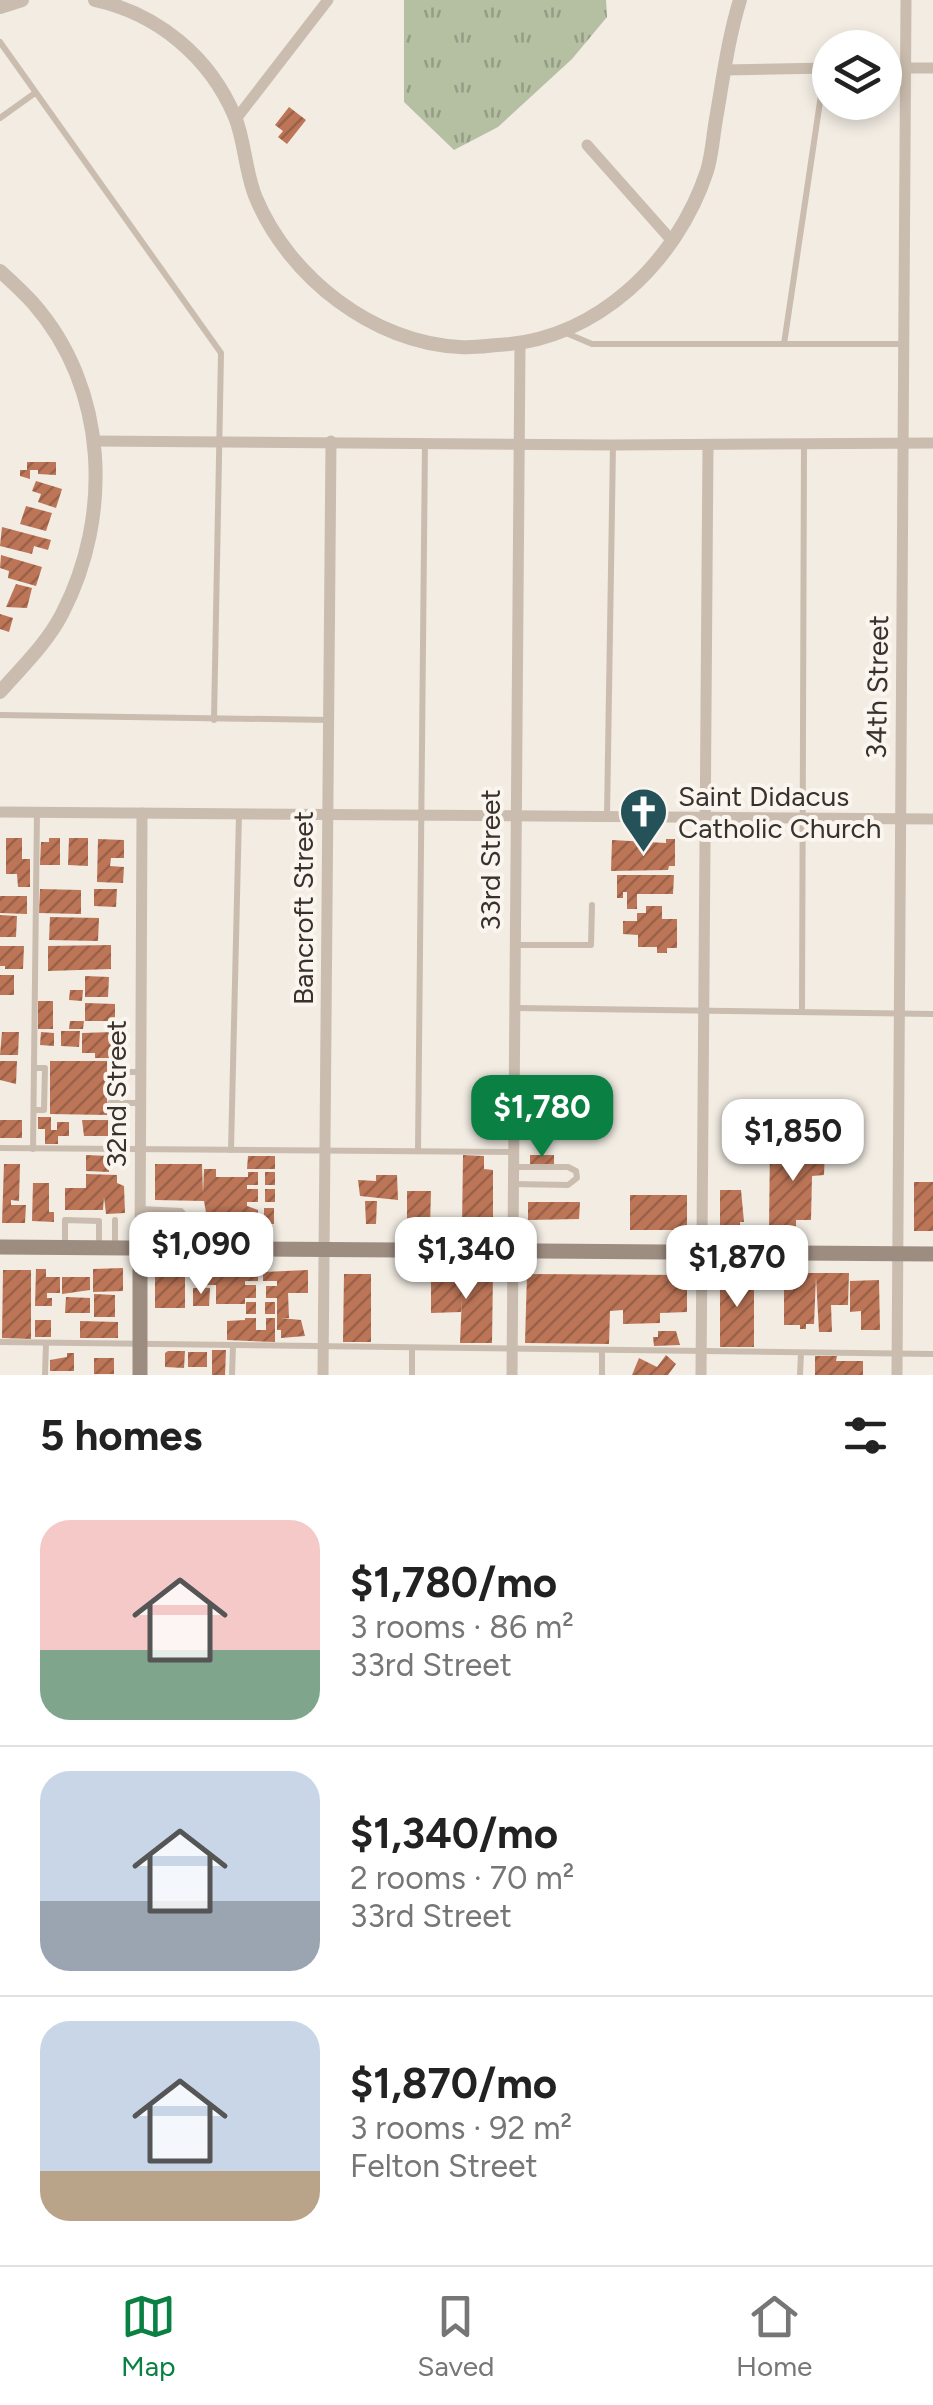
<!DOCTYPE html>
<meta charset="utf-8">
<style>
:root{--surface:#fff;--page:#f6f6f6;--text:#222;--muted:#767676;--line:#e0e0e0;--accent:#0b8043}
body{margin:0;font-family:Figtree,sans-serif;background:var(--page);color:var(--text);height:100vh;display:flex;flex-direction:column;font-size:38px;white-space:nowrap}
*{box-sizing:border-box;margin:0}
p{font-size:32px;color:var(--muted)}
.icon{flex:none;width:55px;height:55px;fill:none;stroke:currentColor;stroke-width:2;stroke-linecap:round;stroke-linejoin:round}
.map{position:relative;height:1375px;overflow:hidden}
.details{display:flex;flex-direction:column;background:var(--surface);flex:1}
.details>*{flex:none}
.tools{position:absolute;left:812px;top:30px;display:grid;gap:20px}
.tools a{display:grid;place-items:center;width:90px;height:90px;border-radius:50%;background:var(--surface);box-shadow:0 5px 15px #0003;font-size:50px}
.price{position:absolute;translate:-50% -85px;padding:0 22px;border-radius:20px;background:#fff;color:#222;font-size:32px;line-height:65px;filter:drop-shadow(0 2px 5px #0008)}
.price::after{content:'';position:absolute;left:50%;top:60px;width:30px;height:22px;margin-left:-15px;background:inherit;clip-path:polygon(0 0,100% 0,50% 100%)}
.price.selected{background:var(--accent);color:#fff}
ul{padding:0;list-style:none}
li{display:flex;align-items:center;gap:30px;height:250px;padding:0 40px}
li+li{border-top:2px solid var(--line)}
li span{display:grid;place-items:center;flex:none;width:280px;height:200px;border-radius:30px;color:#555}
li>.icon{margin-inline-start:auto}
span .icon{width:120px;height:120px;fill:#fffc;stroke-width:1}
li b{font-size:42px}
h2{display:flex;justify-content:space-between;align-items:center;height:120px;padding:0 40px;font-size:42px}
.tabs{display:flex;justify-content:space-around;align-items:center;height:140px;border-top:2px solid var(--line);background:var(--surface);font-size:28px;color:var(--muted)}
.tabs a{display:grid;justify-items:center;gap:5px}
.tabs .selected{color:var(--accent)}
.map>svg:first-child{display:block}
.grass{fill:url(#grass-tufts)}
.building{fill:url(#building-hatch)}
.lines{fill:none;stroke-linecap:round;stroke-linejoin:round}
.service{stroke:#cabdaf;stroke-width:6}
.minor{stroke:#cabdaf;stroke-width:11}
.tertiary{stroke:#cabdaf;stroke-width:14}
.secondary{stroke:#9d8c80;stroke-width:15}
.labels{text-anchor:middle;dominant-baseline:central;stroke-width:8;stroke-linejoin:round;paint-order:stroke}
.street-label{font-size:28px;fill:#39312c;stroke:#faf5ef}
.poi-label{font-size:28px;fill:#39312c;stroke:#faf5ef;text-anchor:start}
</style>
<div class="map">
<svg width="933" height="1375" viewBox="0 0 933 1375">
<defs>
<pattern id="grass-tufts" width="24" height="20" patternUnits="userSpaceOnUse" patternTransform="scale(2.5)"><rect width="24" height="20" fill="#b5c0a3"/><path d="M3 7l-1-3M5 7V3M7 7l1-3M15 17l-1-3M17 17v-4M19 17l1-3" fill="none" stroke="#949d85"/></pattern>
<pattern id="building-hatch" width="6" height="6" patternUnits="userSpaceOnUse" patternTransform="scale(2.5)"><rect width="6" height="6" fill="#bc7557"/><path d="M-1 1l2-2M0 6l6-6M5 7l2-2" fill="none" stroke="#9a6148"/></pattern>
</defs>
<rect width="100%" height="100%" fill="#f2ece3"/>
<path class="grass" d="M404,0H606L607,17L572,59L498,127L454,150L404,102Z"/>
<g class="building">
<path d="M289,107L306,120L287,144L278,137L283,131L275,125Z"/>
<path d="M27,462H56V475L38,474V470H30V479L20,476V470H27Z"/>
<path d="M36,481L62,489L56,508L38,502L41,494L32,491Z"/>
<path d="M26,506L52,513L46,531L20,524Z"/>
<path d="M2,527L51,540L48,550L34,546L32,554L0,546Z"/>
<path d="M1,555L42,567L36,586L8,578L9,571L0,568Z"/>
<path d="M16,584L32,588L27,608L6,607Z"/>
<path d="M0,614L13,618L9,632L0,629Z"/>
<path d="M6,838H22V859H30V887H18L17,874H6Z"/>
<path d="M49,838H60V865H40L41,842H49Z"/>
<path d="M69,838H88V866L68,865Z"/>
<path d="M98,839L124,840V858H111L110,866L124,867L123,883L97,882Z"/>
<path d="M666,839H675V866H669L668,870L611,871L612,840L666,843Z"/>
<path d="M617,875H674L673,894H637V909H627V892H623V898H617Z"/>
<path d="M40,889L81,890V914L39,913Z"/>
<path d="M94,889H117L116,907L94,906Z"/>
<path d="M0,896H27V914L0,913Z"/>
<path d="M646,906H662V919H677V948H667V953H657V947H638V935L623,934V921H637V913H646Z"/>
<path d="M0,915L17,916L16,937H0Z"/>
<path d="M50,917L99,918L98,941L49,940Z"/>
<path d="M111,945V969L48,971V946Z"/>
<path d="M0,946H24L23,969H5V966H0Z"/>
<rect x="0" y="975" width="14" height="20"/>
<path d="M85,976L109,977L108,997H85Z"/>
<path d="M70,990H83L82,1001L69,1000Z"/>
<rect x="38" y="1001" width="15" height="28"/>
<path d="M85,1003L115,1004V1021H85Z"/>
<path d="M70,1021H84L83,1029H69Z"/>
<path d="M61,1031H80L79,1047L61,1046Z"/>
<path d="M2,1032H19L18,1055H0Z"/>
<path d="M41,1032L54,1033V1046L40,1045Z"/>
<path d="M113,1032V1058H95V1053H82V1033Z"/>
<path d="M0,1061H17L16,1084L0,1080Z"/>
<path d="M50,1061H107V1115L50,1114Z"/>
<path d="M38,1117H51V1130H57V1122H69V1136H58V1144H45V1129H38Z"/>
<rect x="0" y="1120" width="22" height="18"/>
<path d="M82,1120H108V1136H84Z"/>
<path d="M770,1146L825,1149L824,1175L812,1176L811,1220H796V1229H769Z"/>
<path d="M86,1155L109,1156V1172L86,1171Z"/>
<path d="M463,1155L484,1156V1169L493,1170V1222L490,1226H462Z"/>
<rect x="530" y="1155" width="24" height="11"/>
<path d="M248,1156H275V1169H247Z"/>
<path d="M4,1164H20L19,1201L11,1200V1205H26L25,1223H2Z"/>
<path d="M155,1164H202L203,1194L204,1169H216V1177H248V1172H258V1185H247V1189H258V1202H247V1206L258,1210V1224H208L204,1201L155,1200Z"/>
<rect x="265" y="1172" width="10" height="13"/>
<path d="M86,1174L117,1175V1183L124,1186L125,1213L106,1214L104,1197L103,1210H65V1188H86Z"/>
<path d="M376,1175H397L398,1200L360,1196L358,1180L376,1181Z"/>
<rect x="914" y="1182" width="19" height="49"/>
<path d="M33,1183H49V1212H54V1222L32,1221Z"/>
<rect x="265" y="1189" width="10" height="13"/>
<path d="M720,1190H741L744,1222H740V1229L720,1228Z"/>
<path d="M407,1191H431L430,1226L407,1225Z"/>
<rect x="630" y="1195" width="57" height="35"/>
<path d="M365,1201H377L376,1224H366Z"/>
<path d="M528,1202H580L579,1219L528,1220Z"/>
<rect x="264" y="1208" width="10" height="16"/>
<path d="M123,1268V1291L93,1292V1269Z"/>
<path d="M36,1269H46V1277H60V1293H47V1298H52V1306H35Z"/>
<path d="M3,1270H31V1339L2,1338Z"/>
<rect x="155" y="1270" width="30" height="38"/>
<path d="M308,1270V1293H288L289,1318H281L301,1320L305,1336L281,1338V1330H277V1298H266V1286H277V1281H263V1272Z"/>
<path d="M200,1271H258V1281H245V1285H256V1298H245V1304H216V1285H200Z"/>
<path d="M431,1271L493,1272L492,1343H460L462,1296L461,1312L431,1313Z"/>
<path d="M784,1273H849L848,1305H831L832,1332H819L816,1277L814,1324H806V1329H800V1325H784Z"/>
<path d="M344,1274H371V1342H343Z"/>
<path d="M527,1274L687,1275V1312L660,1313V1323L623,1324V1310L610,1311L609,1344L525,1343Z"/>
<rect x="720" y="1274" width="34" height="73"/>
<path d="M62,1277H90V1290L62,1294Z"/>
<path d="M879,1280L880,1330H861V1311L850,1312V1281Z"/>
<path d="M193,1288H210L209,1306H193Z"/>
<path d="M94,1294L115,1295V1317H94Z"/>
<path d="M66,1297L90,1298V1313H65Z"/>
<rect x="246" y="1302" width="10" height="12"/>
<rect x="265" y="1302" width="10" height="12"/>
<path d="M245,1318H256V1330H266V1318H275V1342L227,1340V1321L245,1320Z"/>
<rect x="35" y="1320" width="16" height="17"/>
<path d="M80,1321L118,1322V1338H80Z"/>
<path d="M658,1331H676L680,1345L654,1346L653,1337H658Z"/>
<path d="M212,1350H226L225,1375H212Z"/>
<path d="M168,1351H185L184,1368L165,1367V1353Z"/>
<rect x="188" y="1352" width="19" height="15"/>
<path d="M67,1353H74V1371H50V1360L67,1357Z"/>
<path d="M666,1355L676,1364L668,1375H632L639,1358L657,1367Z"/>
<path d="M815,1356H837L836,1361H863V1375H815Z"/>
<rect x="94" y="1358" width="20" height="16"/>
</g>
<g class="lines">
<g class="service">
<path d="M0,42L221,353L214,720"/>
<path d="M0,118L35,93"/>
<path d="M566,333L592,344H904"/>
<path d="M784,344L825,68"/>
<path d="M0,715L329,720"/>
<path d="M607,816L613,445"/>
<path d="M516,945H591L592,905"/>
<path d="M516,1008L933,1014"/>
<path d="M802,1012L804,445"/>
<path d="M112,1072H140"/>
<path d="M110,1103H140"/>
<path d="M34,1110H44L45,1068H34"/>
<path d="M0,1148L513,1152"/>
<path d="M33,1149L37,812"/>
<path d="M231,1150L239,814"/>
<path d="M418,1151L425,442"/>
<path d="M513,1184L568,1185L577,1178L576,1171L568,1167H514"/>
<path d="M142,1209L181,1211L186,1217V1247"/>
<path d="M115,1220V1246"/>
<path d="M65,1244V1220L99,1221V1246"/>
<path d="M0,1342L933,1354"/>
<path d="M412,1348V1375"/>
<path d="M45,1375L46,1343"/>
<path d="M232,1375L233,1346"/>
<path d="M602,1375V1352"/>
<path d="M800,1375L801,1353"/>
</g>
<g class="minor">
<path d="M885,68H933"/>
<path d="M724,70L830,68"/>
<path d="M236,119L328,0"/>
<path d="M587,145L673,242"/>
<path d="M95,441L613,445L933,443"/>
<path d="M0,812L933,819"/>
<path d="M140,1247L142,813"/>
<path d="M323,1375L331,441"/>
<path d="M512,1375L520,344"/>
<path d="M701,1375L708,445"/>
<path d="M897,1375L906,0"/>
</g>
<g class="tertiary">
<path d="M95,0C158,14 210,57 235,117C245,141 245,172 256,198C289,277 373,343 460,347C473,348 486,346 498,345C597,340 677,262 707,171C712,155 713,136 716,119C723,79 728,39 740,0"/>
<path d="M0,7L22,0"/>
<path d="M0,271C11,281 23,292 33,303C108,388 113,516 62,614C47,643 22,667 0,692"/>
</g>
<g class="secondary">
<path d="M0,1247L933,1254"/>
<path d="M140,1375V1247"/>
</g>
</g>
<defs>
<symbol id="church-pin" viewBox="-11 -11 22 30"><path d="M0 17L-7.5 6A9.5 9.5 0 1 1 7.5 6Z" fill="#255158" stroke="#faf5ef"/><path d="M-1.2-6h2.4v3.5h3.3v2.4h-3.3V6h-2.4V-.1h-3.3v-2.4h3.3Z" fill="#fff"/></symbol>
</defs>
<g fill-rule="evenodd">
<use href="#church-pin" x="616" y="784" width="55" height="75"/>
</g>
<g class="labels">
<g class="street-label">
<text transform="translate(877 687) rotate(-89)">34th Street</text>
<text transform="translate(490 860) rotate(-90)">33rd Street</text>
<text transform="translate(303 908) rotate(-90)">Bancroft Street</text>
<text transform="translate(116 1094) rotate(-90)">32nd Street</text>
</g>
<g class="poi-label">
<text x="678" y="796">Saint Didacus<tspan x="678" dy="32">Catholic Church</tspan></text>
</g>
</g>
</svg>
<div class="tools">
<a><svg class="icon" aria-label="layers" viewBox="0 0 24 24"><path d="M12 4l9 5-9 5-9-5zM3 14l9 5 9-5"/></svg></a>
</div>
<b class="price selected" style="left:542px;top:1160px">$1,780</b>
<b class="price" style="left:793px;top:1184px">$1,850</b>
<b class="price" style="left:201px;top:1297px">$1,090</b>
<b class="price" style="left:466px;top:1302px">$1,340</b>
<b class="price" style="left:737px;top:1310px">$1,870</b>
</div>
<section class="details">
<h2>5 homes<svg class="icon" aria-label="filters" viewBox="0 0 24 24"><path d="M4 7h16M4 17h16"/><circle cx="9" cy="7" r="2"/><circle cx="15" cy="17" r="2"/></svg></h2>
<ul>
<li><span style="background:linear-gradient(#f6c9c9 65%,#7fa58c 0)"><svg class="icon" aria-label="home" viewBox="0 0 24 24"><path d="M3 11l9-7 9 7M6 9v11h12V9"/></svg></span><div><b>$1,780/mo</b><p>3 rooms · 86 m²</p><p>33rd Street</p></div></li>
<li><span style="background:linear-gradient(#c9d6e8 65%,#9aa5b1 0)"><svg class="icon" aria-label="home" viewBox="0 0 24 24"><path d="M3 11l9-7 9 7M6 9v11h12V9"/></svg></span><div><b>$1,340/mo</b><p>2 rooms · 70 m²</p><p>33rd Street</p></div></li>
<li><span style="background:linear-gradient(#c9d6e8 75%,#b9a48a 0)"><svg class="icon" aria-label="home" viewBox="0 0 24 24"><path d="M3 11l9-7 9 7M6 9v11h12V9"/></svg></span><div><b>$1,870/mo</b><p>3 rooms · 92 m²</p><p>Felton Street</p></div></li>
</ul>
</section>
<nav class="tabs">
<a class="selected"><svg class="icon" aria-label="map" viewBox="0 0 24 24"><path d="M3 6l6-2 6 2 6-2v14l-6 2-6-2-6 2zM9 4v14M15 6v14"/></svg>Map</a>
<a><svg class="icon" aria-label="saved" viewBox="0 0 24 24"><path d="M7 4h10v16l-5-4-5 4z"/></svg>Saved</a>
<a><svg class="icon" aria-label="home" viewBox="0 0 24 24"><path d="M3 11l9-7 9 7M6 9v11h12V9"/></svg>Home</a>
</nav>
